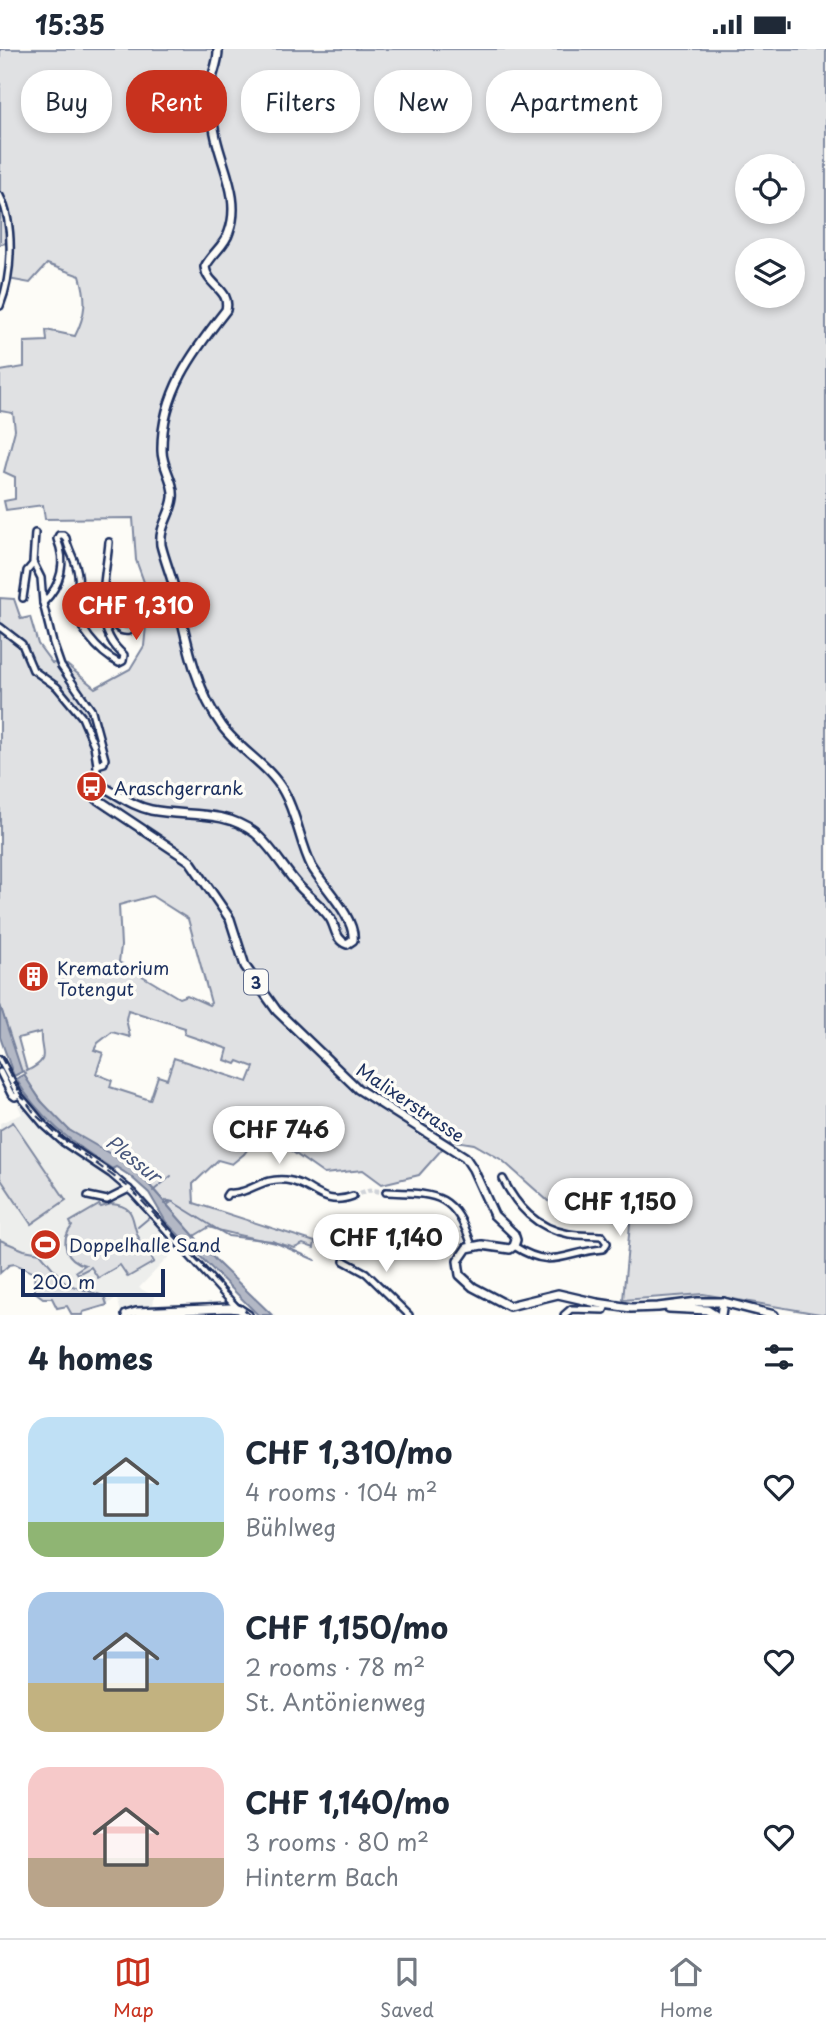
<!DOCTYPE html>
<meta charset="utf-8">
<style>
:root{--surface:#fff;--page:#f2f2f3;--text:#1f2937;--muted:#747a83;--line:#e0e1e3;--accent:#c8321e}
body{margin:0;font-family:"Playpen Sans",sans-serif;background:var(--page);color:var(--text);height:100vh;display:flex;flex-direction:column;font-size:26px;white-space:nowrap}
*{box-sizing:border-box;margin:0}
p{font-size:23px;color:var(--muted)}
.icon{flex:none;width:38px;height:38px;fill:none;stroke:currentColor;stroke-width:2;stroke-linecap:round;stroke-linejoin:round}
.map{position:relative;height:1266px;overflow:hidden}
.sheet{display:flex;flex-direction:column;background:var(--surface);flex:1}
.sheet>*{flex:none}
.top-card{position:absolute;left:21px;top:21px;width:784px;height:63px;display:flex;gap:14px}
.buttons{position:absolute;left:735px;top:105px;display:grid;gap:14px}
.buttons a{display:grid;place-items:center;width:70px;height:70px;border-radius:50%;background:var(--surface);box-shadow:0 4px 10px #0003;font-size:35px}
.scale{position:absolute;left:21px;bottom:18px;width:144px;box-sizing:border-box;padding-left:7px;border:4px solid #1b2f5e;border-top:0;font-size:19px;line-height:24px;white-space:nowrap;color:#1b2f5e;-webkit-text-stroke:5px #fdfcf7;paint-order:stroke}
.price{position:absolute;translate:-50% -60px;padding:0 16px;border-radius:24px;background:#fff;color:#222;font-size:23px;line-height:46px;filter:drop-shadow(0 2px 4px #0008)}
.price::after{content:'';position:absolute;left:50%;top:42px;width:21px;height:16px;margin-left:-10px;background:inherit;clip-path:polygon(0 0,100% 0,50% 100%)}
.price.current{background:var(--accent);color:#fff}
ul{padding:0;list-style:none}
li{display:flex;align-items:center;gap:21px;height:175px;padding:0 28px}
li span{display:grid;place-items:center;flex:none;width:196px;height:140px;border-radius:21px;color:#555}
li>.icon{margin-inline-start:auto}
span .icon{width:84px;height:84px;fill:#fffc;stroke-width:1}
li b{font-size:30px}
h2{display:flex;justify-content:space-between;align-items:center;height:84px;padding:0 28px;font-size:30px}
.chip{padding:0 24px;border-radius:28px;background:var(--surface);box-shadow:0 4px 10px #0003;font-size:24px;line-height:63px}
.chip.current{background:var(--accent);color:#fff}
.status{display:flex;justify-content:space-between;align-items:center;height:49px;padding:0 35px;background:var(--surface);direction:ltr}
.status svg{height:19px;fill:currentColor}
.tab-bar{display:flex;justify-content:space-around;align-items:center;height:98px;border-top:2px solid var(--line);background:var(--surface);font-size:19px;color:var(--muted)}
.tab-bar a{display:grid;justify-items:center;gap:4px}
.tab-bar .current{color:var(--accent)}
.map>svg:first-child{display:block}
.built{fill:#edeeec}
.green{fill:#e0e1e3;stroke:#7e88a0;stroke-width:2;fill-rule:evenodd}
.water{fill:#b3b8c5;stroke:#76819c;stroke-width:2}
.lines{fill:none;stroke-linecap:round;stroke-linejoin:round}
.stream{stroke:#76819c;stroke-width:2}
.minor-tunnel{stroke:#d0d3d8;stroke-width:5;stroke-dasharray:5 2.5;stroke-linecap:butt}
.minor-casing{stroke:#1b2f5e;stroke-width:10}
.major-casing{stroke:#1b2f5e;stroke-width:12}
.minor{stroke:#fdfcf7;stroke-width:5}
.major{stroke:#fdfcf7;stroke-width:7}
.rail{stroke:#1b2f5e;stroke-width:2;stroke-dasharray:10 5;stroke-linecap:butt}
.labels{text-anchor:middle;dominant-baseline:central;stroke-width:7;stroke-linejoin:round;paint-order:stroke}
.shield{fill:#fdfcf7;stroke:#5f6c8c;stroke-width:2}
.shield-label{font-size:16px;font-weight:bold;fill:#1b2f5e}
.poi-label{font-size:18px;fill:#1b2f5e;stroke:#fdfcf7;text-anchor:start}
.street-label{font-size:18px;fill:#1b2f5e;stroke:#fdfcf7}
.water-label{font-size:19px;font-style:italic;fill:#49587d;stroke:#fdfcf7}
</style>
<div class="status"><b>15:35</b><svg viewBox="0 0 49 12"><path d="M0 12V9h3v3zM5 12V6h3v6zM10 12V3h3v9zM15 12V0h3v12zM26 1h20v11H26zM47 4h2v5h-2z"/></svg></div>
<div class="map">
<svg width="826" height="1266" viewBox="0 0 826 1266">
<rect width="100%" height="100%" fill="#fdfcf7"/>
<filter id="ink" filterUnits="userSpaceOnUse"><feTurbulence type="fractalNoise" baseFrequency=".0143" numOctaves="2"/><feDisplacementMap in="SourceGraphic" scale="14" xChannelSelector="R" yChannelSelector="G"/><feConvolveMatrix kernelMatrix="1 2 1 2 8 2 1 2 1" color-interpolation-filters="sRGB"/></filter>
<g filter="url(#ink)">
<path class="built" d="M20,1051L42,1077L121,1135L181,1195L139,1239L154,1247L153,1260L121,1263L117,1248L107,1256L104,1247L66,1235L40,1204L24,1201L0,1191V1074L22,1065L17,1054Z"/>
<g class="green">
<path d="M0,0H826V1266L703,1245L623,1251L630,1175L548,1152L502,1111L474,1095L450,1091L419,1126L382,1135L363,1121L324,1125L270,1087L259,1085L244,1105L232,1115L218,1111L193,1135L194,1154L315,1193L314,1199L303,1195L295,1199C266,1190 237,1188 209,1178L194,1187L167,1156L170,1154L167,1151L164,1153C150,1135 135,1120 116,1109C100,1099 83,1093 69,1081C50,1066 37,1047 24,1026L26,1025L24,1022L22,1023L19,1018L0,956V549L14,550L21,570L30,568L38,595L52,614L67,616L95,639L130,620L144,597L149,547L136,511L133,469L45,470L43,456L6,461L4,452L15,450V428L4,423L15,381L13,364L0,362V322L24,318V293L47,292L46,281L75,287C86,265 87,250 80,227L47,215L30,234L8,230V194L0,195ZM747,117H793V163H747ZM747,201H793V247H747ZM152,847L188,870L211,954L209,956L187,946L179,949L119,913L121,897L119,856ZM128,961L185,979L184,985L228,1000L225,1011L236,1015L238,1012L254,1018L248,1033L174,1009L167,1030L158,1027L150,1051L110,1038L112,1031L96,1025L103,1004L94,1001L98,994L112,983L130,988L126,970ZM41,983C39,1005 53,1009 27,1022L18,989Z"/>
<path d="M13,1073L66,1151L31,1175L0,1129V1081Z"/>
<path d="M111,1155C138,1157 130,1172 139,1189L138,1190L144,1200L135,1208L147,1201L154,1213L128,1228L120,1216L98,1229L91,1218L78,1225L76,1222L85,1216C66,1211 59,1193 72,1177L70,1173L99,1156L101,1158Z"/>
<path d="M0,1191L24,1201L40,1204L66,1235L104,1247L107,1256L83,1263L82,1266H72L67,1257L57,1259L52,1249H43L35,1243L34,1224L15,1215L9,1216L0,1224Z"/>
</g>
<g class="water">
<path d="M0,956L22,1023L14,1027L0,988Z"/>
<path d="M24,1026L41,1052L69,1081L121,1111L144,1130L218,1214L272,1266H258L166,1173L149,1144L130,1127L116,1118L112,1120L108,1117C71,1093 40,1070 16,1030Z"/>
</g>
<g class="lines">
<g class="stream">
<path d="M153,1142L171,1127"/>
<path d="M165,1155L169,1152L173,1153L228,1187L272,1192L315,1211"/>
<path d="M138,1178L150,1168"/>
</g>
<path class="minor-tunnel" d="M353,1147L369,1141L386,1143"/>
<defs>
<g id="minor">
<path d="M0,147C15,177 12,227 0,257"/>
<path d="M35,484L33,513L41,529L43,554L53,594L61,617L92,662L105,710L104,714L97,716"/>
<path d="M23,549L27,522L33,515"/>
<path d="M43,554C61,536 67,514 57,490L59,486H63L66,489C68,502 77,512 78,526C80,535 75,544 75,553C75,577 99,604 119,614L123,612L124,606C90,579 106,531 109,493"/>
<path d="M102,558L109,560C113,571 115,584 129,582L134,575L129,547"/>
<path d="M0,578L22,595L33,621L57,638L82,668L94,696L97,716L96,734L99,742"/>
<path d="M0,1010L19,1046L44,1076L63,1093L111,1125L133,1144L237,1259"/>
<path d="M0,1023L11,1045L15,1048L19,1046"/>
<path d="M503,1130C517,1158 536,1179 569,1185C580,1187 591,1186 602,1187L607,1194L603,1200C564,1203 553,1222 514,1197"/>
<path d="M386,1143C437,1145 454,1143 472,1197"/>
<path d="M88,1147L107,1151L129,1140"/>
<path d="M226,1147L228,1144C249,1146 261,1128 286,1131C313,1134 321,1159 353,1147"/>
<path d="M344,1212L366,1224L409,1266"/>
<path d="M564,1266L571,1260L604,1261L606,1256"/>
</g>
<g id="major">
<path d="M218,0C219,17 208,30 210,47C211,61 213,76 216,89C223,120 241,151 229,183C225,197 211,205 205,218C207,237 231,240 226,261C193,303 161,345 162,402C162,418 175,433 173,449C171,466 159,477 161,496C165,512 171,526 175,542C186,588 194,638 222,677C240,702 269,716 284,743C297,766 300,794 312,818C323,837 356,869 353,891L347,895C335,891 336,878 330,869C322,857 310,849 300,838C284,821 273,799 255,784C224,760 186,768 151,761C133,757 122,748 107,740L99,742L97,750L190,812L230,870L245,917L277,962L358,1040L465,1108L473,1120L494,1166L514,1185L516,1191L514,1197L510,1200L482,1196L467,1199L458,1212L460,1226L473,1238L509,1257L558,1245L597,1254L631,1259L658,1258L698,1253H723L774,1266"/>
<path d="M669,1259L707,1261L715,1266"/>
<path d="M126,1266L136,1263L229,1259L239,1260L248,1266"/>
<path d="M721,1266L723,1253"/>
</g>
</defs>
<use href="#minor" class="minor-casing"/>
<use href="#major" class="major-casing"/>
<use href="#minor" class="minor"/>
<use href="#major" class="major"/>
<g class="rail">
<path d="M0,1006L23,1050"/>
<path d="M19,1043L35,1065L57,1086L131,1140L222,1239L250,1266"/>
</g>
</g>
</g>
<defs>
<symbol id="bus-disc" viewBox="-11 -11 22 22"><circle r="9.5" fill="#c8321e" stroke="#fdfcf7"/><path d="M-5-6H5V4H4V6H2V4H-2V6H-4V4H-5ZM-3.5-4V0h7V-4ZM-3.5 1.2v1.5H-2V1.2ZM2 1.2v1.5H3.5V1.2Z" fill="#fff"/></symbol>
<symbol id="building-disc" viewBox="-11 -11 22 22"><circle r="9.5" fill="#c8321e" stroke="#fdfcf7"/><path d="M-4-6H4V6H1V3H-1V6H-4ZM-2.5-4.3h1.7v1.8h-1.7ZM.8-4.3h1.7v1.8H.8ZM-2.5-1h1.7V.8h-1.7ZM.8-1h1.7V.8H.8Z" fill="#fff"/></symbol>
<symbol id="stadium-disc" viewBox="-11 -11 22 22"><circle r="9.5" fill="#c8321e" stroke="#fdfcf7"/><path d="M0-5a6.5 5 0 1 0 0 10a6.5 5 0 1 0 0-10ZM-3.5-1.8h7v3.6h-7Z" fill="#fff"/></symbol>
</defs>
<g fill-rule="evenodd">
<use href="#bus-disc" x="74" y="720" width="35" height="35"/>
<use href="#building-disc" x="16" y="910" width="35" height="35"/>
<use href="#stadium-disc" x="28" y="1178" width="35" height="35"/>
</g>
<g class="labels">
<rect class="shield" x="244" y="920.5" width="24" height="25" rx="5"/>
<g class="shield-label">
<text x="256" y="933">3</text>
</g>
<g class="poi-label">
<text x="114" y="738">Araschgerrank</text>
<text x="57" y="918">Krematorium<tspan x="57" dy="21">Totengut</tspan></text>
<text x="69" y="1195">Doppelhalle Sand</text>
</g>
<g class="street-label">
<text transform="translate(411 1053) rotate(34)">Malixerstrasse</text>
</g>
<g class="water-label">
<text transform="translate(134 1109) rotate(38)">Plessur</text>
</g>
</g>
</svg>
<div class="buttons">
<a><svg class="icon" aria-label="locate" viewBox="0 0 24 24"><circle cx="12" cy="12" r="6"/><path d="M12 2v4M12 18v4M2 12h4M18 12h4"/></svg></a>
<a><svg class="icon" aria-label="layers" viewBox="0 0 24 24"><path d="M12 4l9 5-9 5-9-5zM3 14l9 5 9-5"/></svg></a>
</div>
<div class="scale">200 m</div>
<b class="price current" style="left:136px;top:593px">CHF 1,310</b>
<b class="price" style="left:279px;top:1117px">CHF 746</b>
<b class="price" style="left:620px;top:1189px">CHF 1,150</b>
<b class="price" style="left:386px;top:1225px">CHF 1,140</b>
<div class="top-card">
<a class="chip">Buy</a>
<a class="chip current">Rent</a>
<a class="chip">Filters</a>
<a class="chip">New</a>
<a class="chip">Apartment</a>
</div>
</div>
<section class="sheet">
<h2>4 homes<svg class="icon" aria-label="filters" viewBox="0 0 24 24"><path d="M4 7h16M4 17h16"/><circle cx="9" cy="7" r="2"/><circle cx="15" cy="17" r="2"/></svg></h2>
<ul>
<li><span style="background:linear-gradient(#bfe0f5 75%,#8fb573 0)"><svg class="icon" aria-label="home" viewBox="0 0 24 24"><path d="M3 11l9-7 9 7M6 9v11h12V9"/></svg></span><div><b>CHF 1,310/mo</b><p>4 rooms · 104 m²</p><p>Bühlweg</p></div><svg class="icon" aria-label="heart" viewBox="0 0 24 24"><path d="M12 20l-8-8c-3-5 5-10 8-4 3-6 11-1 8 4z"/></svg></li>
<li><span style="background:linear-gradient(#a9c7e8 65%,#c2b280 0)"><svg class="icon" aria-label="home" viewBox="0 0 24 24"><path d="M3 11l9-7 9 7M6 9v11h12V9"/></svg></span><div><b>CHF 1,150/mo</b><p>2 rooms · 78 m²</p><p>St. Antönienweg</p></div><svg class="icon" aria-label="heart" viewBox="0 0 24 24"><path d="M12 20l-8-8c-3-5 5-10 8-4 3-6 11-1 8 4z"/></svg></li>
<li><span style="background:linear-gradient(#f6c9c9 65%,#b9a48a 0)"><svg class="icon" aria-label="home" viewBox="0 0 24 24"><path d="M3 11l9-7 9 7M6 9v11h12V9"/></svg></span><div><b>CHF 1,140/mo</b><p>3 rooms · 80 m²</p><p>Hinterm Bach</p></div><svg class="icon" aria-label="heart" viewBox="0 0 24 24"><path d="M12 20l-8-8c-3-5 5-10 8-4 3-6 11-1 8 4z"/></svg></li>
</ul>
</section>
<nav class="tab-bar">
<a class="current"><svg class="icon" aria-label="map" viewBox="0 0 24 24"><path d="M3 6l6-2 6 2 6-2v14l-6 2-6-2-6 2zM9 4v14M15 6v14"/></svg>Map</a>
<a><svg class="icon" aria-label="saved" viewBox="0 0 24 24"><path d="M7 4h10v16l-5-4-5 4z"/></svg>Saved</a>
<a><svg class="icon" aria-label="home" viewBox="0 0 24 24"><path d="M3 11l9-7 9 7M6 9v11h12V9"/></svg>Home</a>
</nav>
